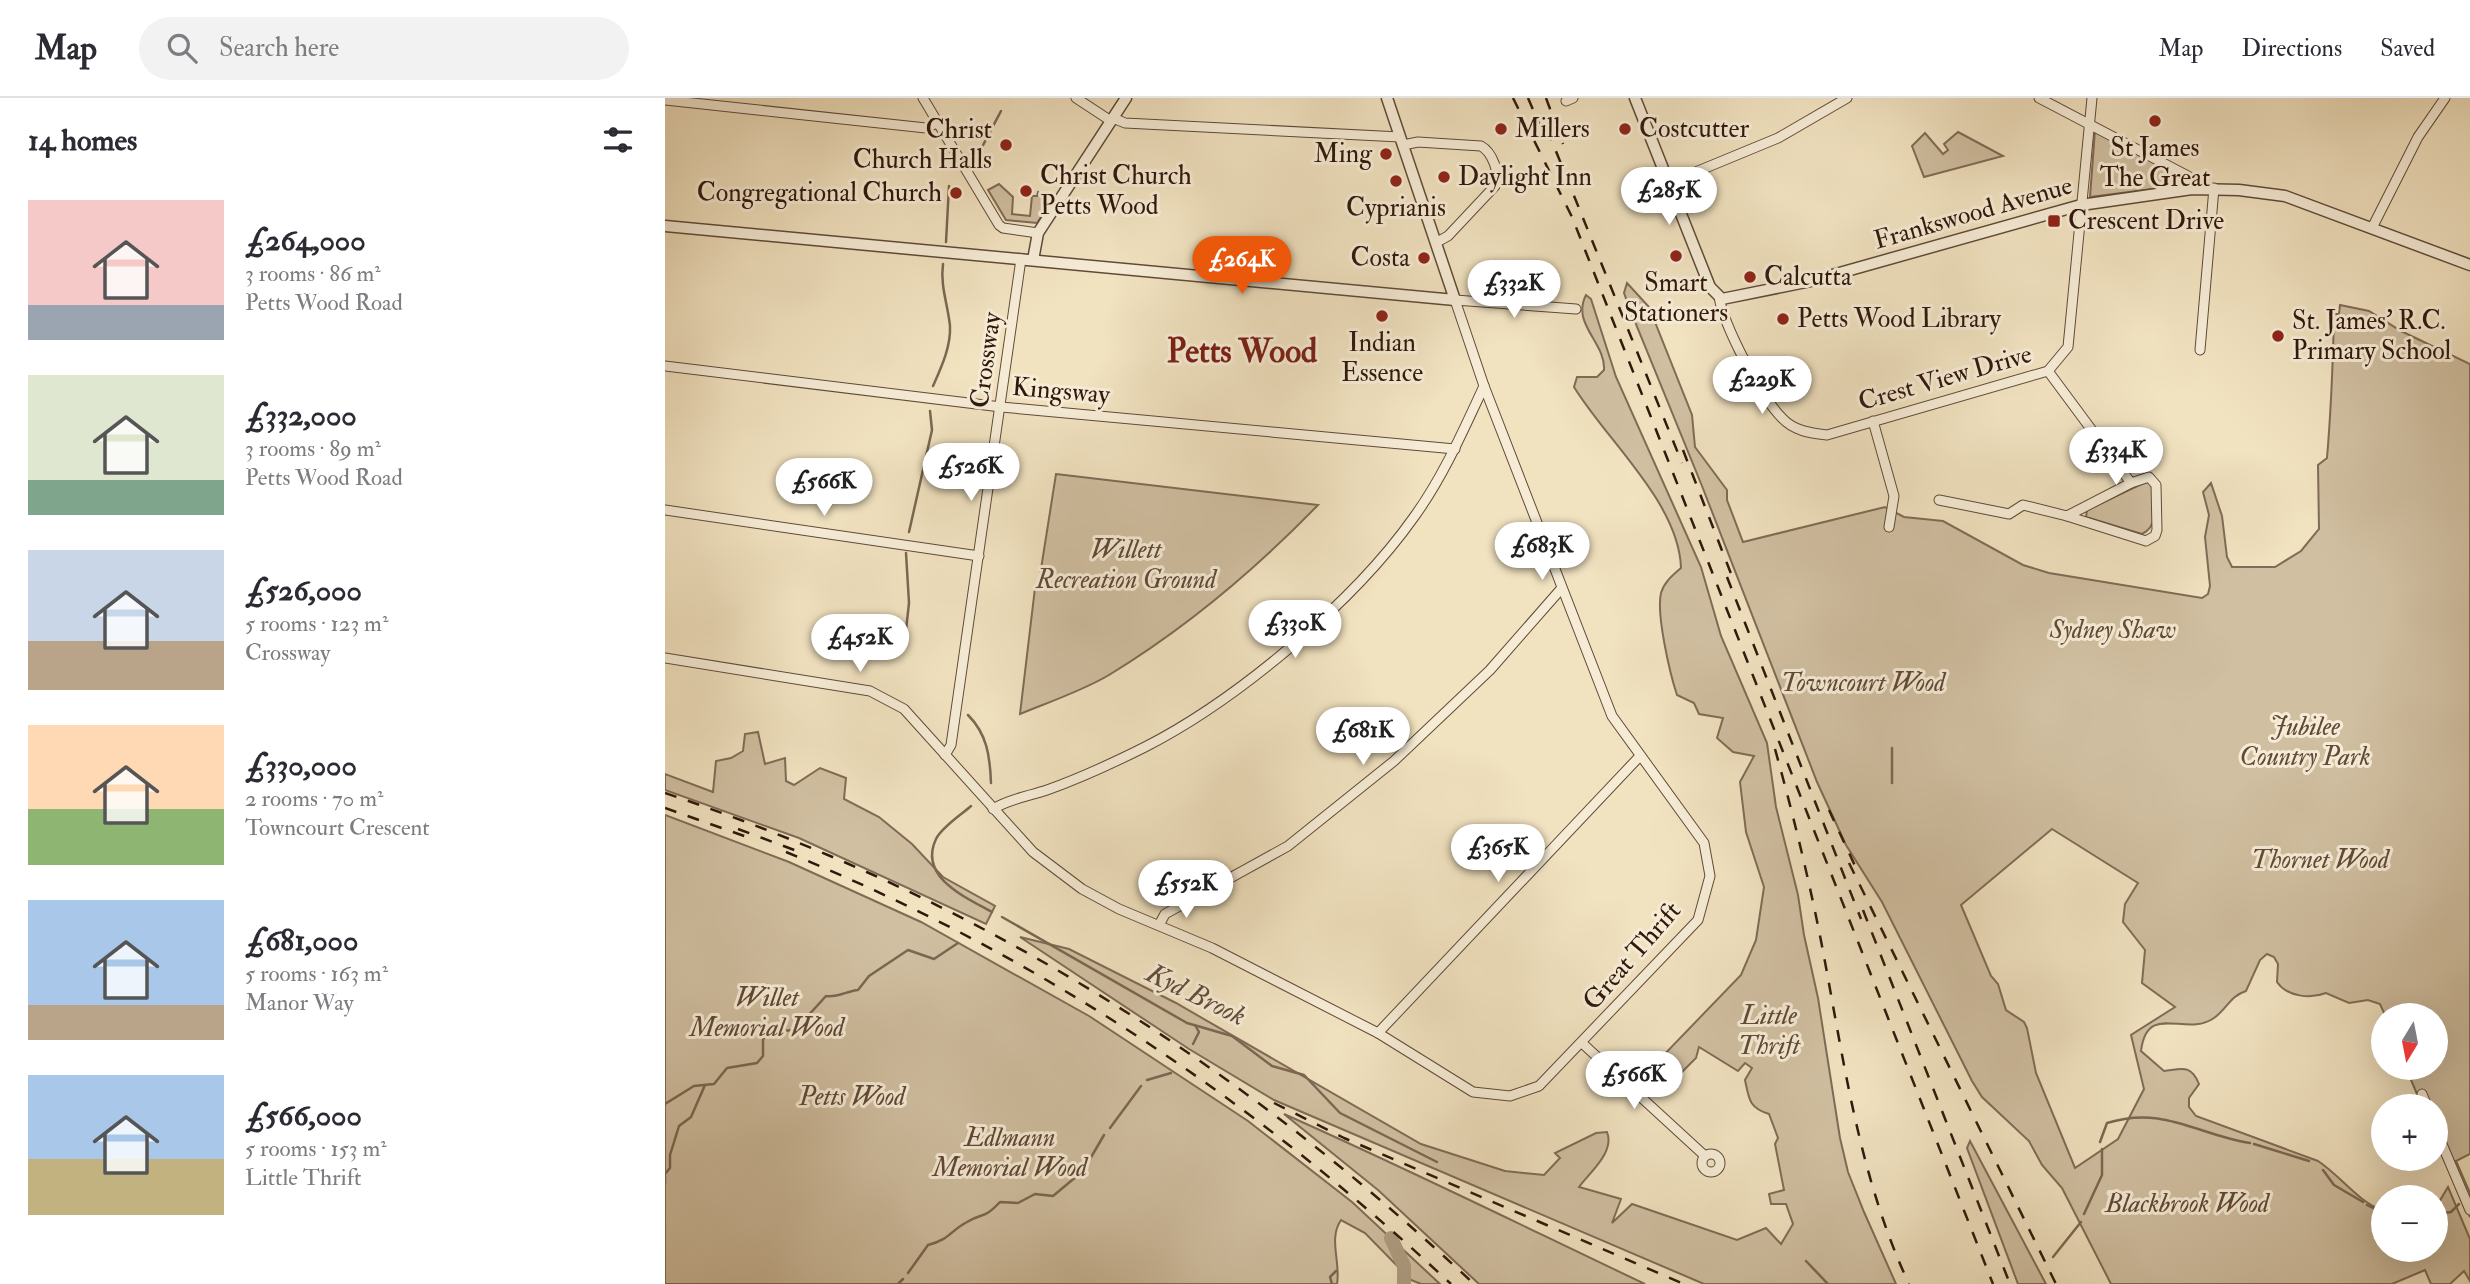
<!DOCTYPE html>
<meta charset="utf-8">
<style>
:root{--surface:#fff;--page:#f2f2f3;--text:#2b2b33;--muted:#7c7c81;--line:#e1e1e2;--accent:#ea580c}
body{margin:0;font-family:"IM FELL Double Pica",serif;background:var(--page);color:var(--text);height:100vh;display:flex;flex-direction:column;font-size:26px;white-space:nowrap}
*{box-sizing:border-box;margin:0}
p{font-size:23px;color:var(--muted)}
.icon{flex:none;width:38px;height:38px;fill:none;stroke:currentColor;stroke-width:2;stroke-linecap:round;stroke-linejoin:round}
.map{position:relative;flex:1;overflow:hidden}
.drawer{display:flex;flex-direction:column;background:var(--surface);width:665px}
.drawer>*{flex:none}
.needle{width:46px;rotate:190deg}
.tools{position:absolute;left:1706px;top:905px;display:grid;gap:14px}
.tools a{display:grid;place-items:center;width:77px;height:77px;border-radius:50%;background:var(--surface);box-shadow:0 7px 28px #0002;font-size:35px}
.price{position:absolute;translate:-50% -60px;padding:0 16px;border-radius:24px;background:#fff;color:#222;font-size:23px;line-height:46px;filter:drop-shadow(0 2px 4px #0008)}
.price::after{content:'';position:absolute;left:50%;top:42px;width:21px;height:16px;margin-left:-10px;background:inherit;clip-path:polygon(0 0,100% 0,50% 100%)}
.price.on{background:var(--accent);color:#fff}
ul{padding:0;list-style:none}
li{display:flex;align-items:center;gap:21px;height:175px;padding:0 28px}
li span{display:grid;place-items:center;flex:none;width:196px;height:140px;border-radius:0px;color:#555}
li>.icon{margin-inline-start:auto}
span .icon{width:84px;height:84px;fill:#fffc;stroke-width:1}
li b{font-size:30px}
h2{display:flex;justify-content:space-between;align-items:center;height:84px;padding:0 28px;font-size:30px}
header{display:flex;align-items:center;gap:42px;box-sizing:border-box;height:98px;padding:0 35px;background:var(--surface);border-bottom:2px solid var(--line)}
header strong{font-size:33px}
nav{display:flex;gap:38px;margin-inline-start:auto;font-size:24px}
.search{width:490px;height:63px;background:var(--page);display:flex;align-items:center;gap:18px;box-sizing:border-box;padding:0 24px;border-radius:38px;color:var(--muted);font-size:26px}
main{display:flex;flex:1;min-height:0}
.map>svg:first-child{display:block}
.green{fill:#d0bfa1;stroke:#806b56;stroke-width:2;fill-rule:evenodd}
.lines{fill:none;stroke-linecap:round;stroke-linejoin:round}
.stream{stroke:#7c6752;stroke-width:2.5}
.river{stroke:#af9d82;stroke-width:14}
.minor-casing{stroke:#604a38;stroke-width:11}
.tertiary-casing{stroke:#604a38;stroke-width:13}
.minor{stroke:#f6ecd6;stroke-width:9}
.tertiary{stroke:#f6ecd6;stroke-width:10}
.rail{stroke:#30170b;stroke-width:2.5;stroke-dasharray:12 12;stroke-linecap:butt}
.poi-dot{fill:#8f2418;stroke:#f6ecd6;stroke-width:2.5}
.labels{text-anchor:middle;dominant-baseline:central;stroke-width:6;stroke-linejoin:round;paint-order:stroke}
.poi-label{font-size:26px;fill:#30170b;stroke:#f6ecd6;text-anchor:start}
.street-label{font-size:26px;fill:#30170b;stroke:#f6ecd6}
.park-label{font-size:26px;font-style:italic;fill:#604938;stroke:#f6ecd6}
.water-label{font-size:28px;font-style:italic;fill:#634d3b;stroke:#f6ecd6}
.district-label{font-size:33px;font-weight:bold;fill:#7a1f14;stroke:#f6ecd6}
</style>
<header>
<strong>Map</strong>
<div class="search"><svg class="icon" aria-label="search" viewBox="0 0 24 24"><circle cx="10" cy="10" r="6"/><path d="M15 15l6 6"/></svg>Search here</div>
<nav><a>Map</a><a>Directions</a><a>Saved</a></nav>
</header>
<main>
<section class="drawer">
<h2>14 homes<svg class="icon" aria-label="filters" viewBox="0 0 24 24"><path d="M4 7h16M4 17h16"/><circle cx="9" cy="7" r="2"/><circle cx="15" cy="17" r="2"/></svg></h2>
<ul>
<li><span style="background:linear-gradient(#f6c9c9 75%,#9aa5b1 0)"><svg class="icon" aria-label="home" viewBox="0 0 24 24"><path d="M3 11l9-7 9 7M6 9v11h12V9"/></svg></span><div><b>£264,000</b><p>3 rooms · 86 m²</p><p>Petts Wood Road</p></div></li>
<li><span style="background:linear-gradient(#dfe7d0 75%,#7fa58c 0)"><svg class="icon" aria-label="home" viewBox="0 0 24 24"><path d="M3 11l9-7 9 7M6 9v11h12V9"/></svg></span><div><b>£332,000</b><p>3 rooms · 89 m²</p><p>Petts Wood Road</p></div></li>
<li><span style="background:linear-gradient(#c9d6e8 65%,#b9a48a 0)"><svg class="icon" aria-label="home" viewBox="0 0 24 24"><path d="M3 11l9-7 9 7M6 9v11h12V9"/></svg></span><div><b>£526,000</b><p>5 rooms · 123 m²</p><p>Crossway</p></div></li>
<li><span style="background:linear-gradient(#ffd9b3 60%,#8fb573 0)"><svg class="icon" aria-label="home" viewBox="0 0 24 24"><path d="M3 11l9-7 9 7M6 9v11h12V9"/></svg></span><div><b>£330,000</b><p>2 rooms · 70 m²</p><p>Towncourt Crescent</p></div></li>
<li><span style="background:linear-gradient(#a9c7e8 75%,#b9a48a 0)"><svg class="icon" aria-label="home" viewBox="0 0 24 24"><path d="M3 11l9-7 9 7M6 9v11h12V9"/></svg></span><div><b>£681,000</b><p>5 rooms · 163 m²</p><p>Manor Way</p></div></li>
<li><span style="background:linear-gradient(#a9c7e8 60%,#c2b280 0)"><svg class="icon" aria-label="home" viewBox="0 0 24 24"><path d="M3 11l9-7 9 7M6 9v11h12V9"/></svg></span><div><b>£566,000</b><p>5 rooms · 153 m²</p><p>Little Thrift</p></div></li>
</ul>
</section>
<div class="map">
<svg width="1805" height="1186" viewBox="0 0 1805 1186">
<rect width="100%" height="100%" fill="#f1e2c0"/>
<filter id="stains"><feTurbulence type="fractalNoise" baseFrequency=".00286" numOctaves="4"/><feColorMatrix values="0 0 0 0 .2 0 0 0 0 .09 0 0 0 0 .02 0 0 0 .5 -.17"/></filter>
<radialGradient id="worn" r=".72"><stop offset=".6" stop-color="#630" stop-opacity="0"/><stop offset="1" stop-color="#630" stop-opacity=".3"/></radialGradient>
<g class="green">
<path d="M1430,32L1518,80L1519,87L1425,99Z"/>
<path d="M1293,34L1338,58L1259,79L1247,48L1260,35L1278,56L1283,52L1279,46Z"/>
<path d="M334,86L348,99L347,116L365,118L367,98H372L373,94L387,102L372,125L341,122L323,92Z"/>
<path d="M962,185L984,209L1027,317L1030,349L1062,392V402L1078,444L1220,409L1239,419L1278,423L1358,467L1384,475L1537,500L1543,496L1545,488L1540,439L1544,417L1538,394L1546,385L1557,418L1562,459L1567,469H1610L1636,453L1654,431L1653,367L1662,360C1666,312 1668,265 1669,216H1674L1675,207L1704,213L1736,233L1805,266V1056L1791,1063L1805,1095V1119L1771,1042V1008H1757L1741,970H1771V917H1720L1715,906L1703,902L1684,905L1661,895C1646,901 1622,899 1612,884L1613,866L1609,859L1602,856L1595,862L1581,893C1565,898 1562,911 1549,920C1521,940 1482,903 1476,953L1499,973C1517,971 1526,966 1534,986L1524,1000V1009L1531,1018L1653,1063C1677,1079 1691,1102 1718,1113V1152H1771V1109L1783,1089L1805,1141V1183L1799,1173L1785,1186H1766L1760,1172L1727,1186H1446L1397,1090L1377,1067L1364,1043L1317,999L1307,983L1217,804L1181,747L1152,684L1037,388L966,214L959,195ZM1387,731L1473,785L1460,806L1458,824L1480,852L1477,885L1510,909L1466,937L1479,991L1453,1041L1410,1070L1371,975L1362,930L1359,924L1341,912L1333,886L1326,878L1296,807Z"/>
<path d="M921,197L926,201L951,279L1036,469L1056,538L1102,645L1111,709L1133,797L1139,837L1153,900L1175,1040L1183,1074L1199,1114L1231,1186H1039L609,1002L524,951L355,839L404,851L511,905L756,1046L840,1073L879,1077L895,1060L890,1055L931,1035L942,1034C950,1054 925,1074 914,1089L956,1101L947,1125L967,1106L1072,1142L1101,1130L1116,1146L1128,1126L1121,1106H1106L1104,1096L1119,1092L1110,1046L1113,1040L1104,1016C1084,1010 1084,1001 1080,982L1087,970L1080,965L1073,973L1034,949L1031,960L1014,977L1005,972L982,998L973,993L990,966L1076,877L1091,842L1099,789L1081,734L1075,684L1089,658L1068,654L1052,640L1058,620L1034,616L1029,605L1012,597C1005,576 991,516 996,495C999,484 1008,477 1016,470C1014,405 942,343 909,289L912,279H932L939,272C941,245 906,226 921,197Z"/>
<path d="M391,376L653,407C590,472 521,530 444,577C417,593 384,604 355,616L370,490H373Z"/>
<path d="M1483,383L1488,387C1489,404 1495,428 1477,436L1421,419L1422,412Z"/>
<path d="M93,634L100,666L120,660L121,683L129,687L155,670L181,680L179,701L214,719L247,746L278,779L330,808L321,826L134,740L0,692V676L48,694L51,663L66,660L78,653L80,636Z"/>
<path d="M0,717L124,764L256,824L424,918L583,1023L687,1104L775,1186H756L746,1182L700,1135L676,1122C663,1141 676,1164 672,1186H0Z"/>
<path d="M619,1016C741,1070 860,1129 980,1186H814L713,1092Z"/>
<path d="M1305,1043L1381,1186H1353L1302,1050Z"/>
</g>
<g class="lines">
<g class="stream">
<path d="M303,58L316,51L336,13"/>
<path d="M281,144L284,88"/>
<path d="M268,288C276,270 286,249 285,228C283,207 275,188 278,166"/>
<path d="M244,434L267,332L265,313"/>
<path d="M240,541L244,505L241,455"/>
<path d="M303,617C322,636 325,658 326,685"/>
<path d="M1227,650V685"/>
<path d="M306,708C296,717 277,729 271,741C253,779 300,799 327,814"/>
<path d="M337,819L522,925L567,938L607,968L639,977L675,1015L772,1064"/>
<path d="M528,946L534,934L530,927"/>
<path d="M482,982L506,975"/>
<path d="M0,1006L29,988L49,986L62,970L92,965L98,958V941L105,936L131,931L161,898C172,900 182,893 193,892L204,878L243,852L269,861L293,845"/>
<path d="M445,1030L476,988"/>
<path d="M1435,1044L1442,1025C1498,1007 1533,1037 1585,1045"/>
<path d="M1589,1046L1644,1063"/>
<path d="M1658,1072L1669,1087L1698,1104"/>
<path d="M0,1076L5,1070V1057L14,1028L26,1019L40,987"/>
<path d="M0,1078V1085"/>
<path d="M1702,1107L1718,1115"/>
<path d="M1419,1116L1437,1077V1051"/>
<path d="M1771,1116L1786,1114L1794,1106"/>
<path d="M728,1157L732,1153"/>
<path d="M1388,1159L1416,1124"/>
<path d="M1141,1163L1163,1186"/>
<path d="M243,1175L263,1147C284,1142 285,1133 302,1124C318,1114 318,1122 335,1104L353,1105L370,1096L388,1098L418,1073L439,1037"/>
<path d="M233,1186L238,1181"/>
<path d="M667,1186L665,1179L671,1173"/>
</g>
<path class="river" d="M726,1140L739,1168V1186"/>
<defs>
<g id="minor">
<path d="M258,0L334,127L338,130L373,135"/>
<path d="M411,0L446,23"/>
<path d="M1374,0L1523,78L1527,91"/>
<path d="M0,2L261,30L272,25"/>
<path d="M901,3L908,0"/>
<path d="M448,20L460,25L735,39"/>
<path d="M738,47L753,44L816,48C827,54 836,76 830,88L783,138L772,144"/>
<path d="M1004,85L1113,40L1182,0"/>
<path d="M1707,130L1753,39L1780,0"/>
<path d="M1054,199C1059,228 1096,299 1117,320C1129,333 1145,335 1162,337L1383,273L1403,249L1427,0"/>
<path d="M1535,252L1549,90"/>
<path d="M0,268L336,309L790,351"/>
<path d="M1383,273L1466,385L1484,379L1491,387L1492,432L1490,438L1481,443L1402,418"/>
<path d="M1208,323L1229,398L1224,429"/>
<path d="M1274,402L1344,416L1358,407L1402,418L1466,385"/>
<path d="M0,412L314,458"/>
<path d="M0,560L205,593L239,611L368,754L417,791L454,811L547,850L713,935L808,994L845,998L874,988L1033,822L1045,778L1039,745L947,618L819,288L790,202L911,211"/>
<path d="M280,657L286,647L356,161"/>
<path d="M328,711C344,701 364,698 382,692C416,680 448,665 480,649C572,602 689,504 749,419C778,379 798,333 819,288"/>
<path d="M494,827L500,816L623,748L729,663L825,572L896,491"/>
<path d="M713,935L975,658"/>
<path d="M917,945L1040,1058"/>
<path d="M1757,996L1762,1008"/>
<path d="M1771,1032L1805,1112"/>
<circle cx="1046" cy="1065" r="9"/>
</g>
<g id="tertiary">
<path d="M970,0L1045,189L1057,201L1146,183L1416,107L1527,91L1574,92L1620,98L1805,167"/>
<path d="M0,128L790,202L722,0"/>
<path d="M368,162L373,135L461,0"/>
</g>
</defs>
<use href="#minor" class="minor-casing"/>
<use href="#tertiary" class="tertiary-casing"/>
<use href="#minor" class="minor"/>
<use href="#tertiary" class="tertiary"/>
<g class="rail">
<path d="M848,0L907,119L1328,1186"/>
<path d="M863,0L881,42"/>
<path d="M881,0L898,46"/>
<path d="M882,31L1017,365"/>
<path d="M1018,352L1070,486"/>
<path d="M1062,479L1196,821"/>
<path d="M1110,651C1128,716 1144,781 1157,848C1179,963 1194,1079 1244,1186"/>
<path d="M0,695C312,800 569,961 809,1186"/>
<path d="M0,710L82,739"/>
<path d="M1164,712L1192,772"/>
<path d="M73,731L132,753"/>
<path d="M121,754C374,857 586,1000 786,1186"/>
<path d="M1184,765L1391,1186"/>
<path d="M1198,812L1345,1186"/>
<path d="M609,1005L679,1040L1019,1186"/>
</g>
</g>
<g class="poi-dot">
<circle cx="1490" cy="23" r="7"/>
<circle cx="836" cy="31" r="7"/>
<circle cx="960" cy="31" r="7"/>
<circle cx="341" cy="47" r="7"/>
<circle cx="721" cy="56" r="7"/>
<circle cx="779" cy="79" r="7"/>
<circle cx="731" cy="83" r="7"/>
<circle cx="361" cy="93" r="7"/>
<circle cx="291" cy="95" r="7"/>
<rect x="1382" y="116" width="14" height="14" rx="3.5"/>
<circle cx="1011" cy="158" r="7"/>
<circle cx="759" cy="160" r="7"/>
<circle cx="1085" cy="179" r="7"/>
<circle cx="717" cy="218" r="7"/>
<circle cx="1118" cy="221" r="7"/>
<circle cx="1613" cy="238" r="7"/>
</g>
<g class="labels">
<g class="poi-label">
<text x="850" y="31">Millers</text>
<text x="974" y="31">Costcutter</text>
<text x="327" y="32" text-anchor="end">Christ<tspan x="327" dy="30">Church Halls</tspan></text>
<text x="1490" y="50" text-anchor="middle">St James<tspan x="1490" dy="30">The Great</tspan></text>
<text x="707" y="56" text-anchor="end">Ming</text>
<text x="375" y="78">Christ Church<tspan x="375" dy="30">Petts Wood</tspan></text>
<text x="793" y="79">Daylight Inn</text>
<text x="277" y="95" text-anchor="end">Congregational Church</text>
<text x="731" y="110" text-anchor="middle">Cyprianis</text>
<text x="1403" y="123">Crescent Drive</text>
<text x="745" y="160" text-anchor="end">Costa</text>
<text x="1099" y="179">Calcutta</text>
<text x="1011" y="185" text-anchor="middle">Smart<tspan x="1011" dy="30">Stationers</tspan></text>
<text x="1132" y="221">Petts Wood Library</text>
<text x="1627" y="223">St. James' R.C.<tspan x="1627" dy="30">Primary School</tspan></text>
<text x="717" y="245" text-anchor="middle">Indian<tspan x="717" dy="30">Essence</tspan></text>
</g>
<g class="street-label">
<text transform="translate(1308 115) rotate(-16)">Frankswood Avenue</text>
<text transform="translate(321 262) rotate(-82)">Crossway</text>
<text transform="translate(1280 280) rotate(-16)">Crest View Drive</text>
<text transform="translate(396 293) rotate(5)">Kingsway</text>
<text transform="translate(967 858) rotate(-49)">Great Thrift</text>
</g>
<g class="park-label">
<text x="461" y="452">Willett<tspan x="461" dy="30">Recreation Ground</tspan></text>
<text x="1448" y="532">Sydney Shaw</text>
<text x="1198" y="585">Towncourt Wood</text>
<text x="1640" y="629">Jubilee<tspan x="1640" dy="30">Country Park</tspan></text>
<text x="1655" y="762">Thornet Wood</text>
<text x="102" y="900">Willet<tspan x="102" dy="30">Memorial Wood</tspan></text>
<text x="1104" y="918">Little<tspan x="1104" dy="30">Thrift</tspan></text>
<text x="187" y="999">Petts Wood</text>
<text x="345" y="1040">Edlmann<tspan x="345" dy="30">Memorial Wood</tspan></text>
<text x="1522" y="1106">Blackbrook Wood</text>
</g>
<g class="water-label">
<text transform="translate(531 897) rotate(26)">Kyd Brook</text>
</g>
<g class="district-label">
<text x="577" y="253">Petts Wood</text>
</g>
</g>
<rect width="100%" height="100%" filter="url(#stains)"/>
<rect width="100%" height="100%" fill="url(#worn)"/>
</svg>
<div class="tools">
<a><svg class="needle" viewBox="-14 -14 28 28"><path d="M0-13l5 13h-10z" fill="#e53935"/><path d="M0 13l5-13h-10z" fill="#7c7c81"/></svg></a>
<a>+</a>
<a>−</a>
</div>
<b class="price" style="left:1004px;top:129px">£285K</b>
<b class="price on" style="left:577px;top:198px">£264K</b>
<b class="price" style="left:849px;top:222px">£332K</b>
<b class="price" style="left:1097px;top:318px">£229K</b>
<b class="price" style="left:1451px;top:389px">£334K</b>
<b class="price" style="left:306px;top:405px">£526K</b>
<b class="price" style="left:159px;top:420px">£566K</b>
<b class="price" style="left:877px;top:484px">£683K</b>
<b class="price" style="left:630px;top:562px">£330K</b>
<b class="price" style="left:195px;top:576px">£452K</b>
<b class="price" style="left:698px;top:669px">£681K</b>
<b class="price" style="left:833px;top:786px">£365K</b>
<b class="price" style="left:521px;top:822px">£552K</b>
<b class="price" style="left:969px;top:1013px">£566K</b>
</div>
</main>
